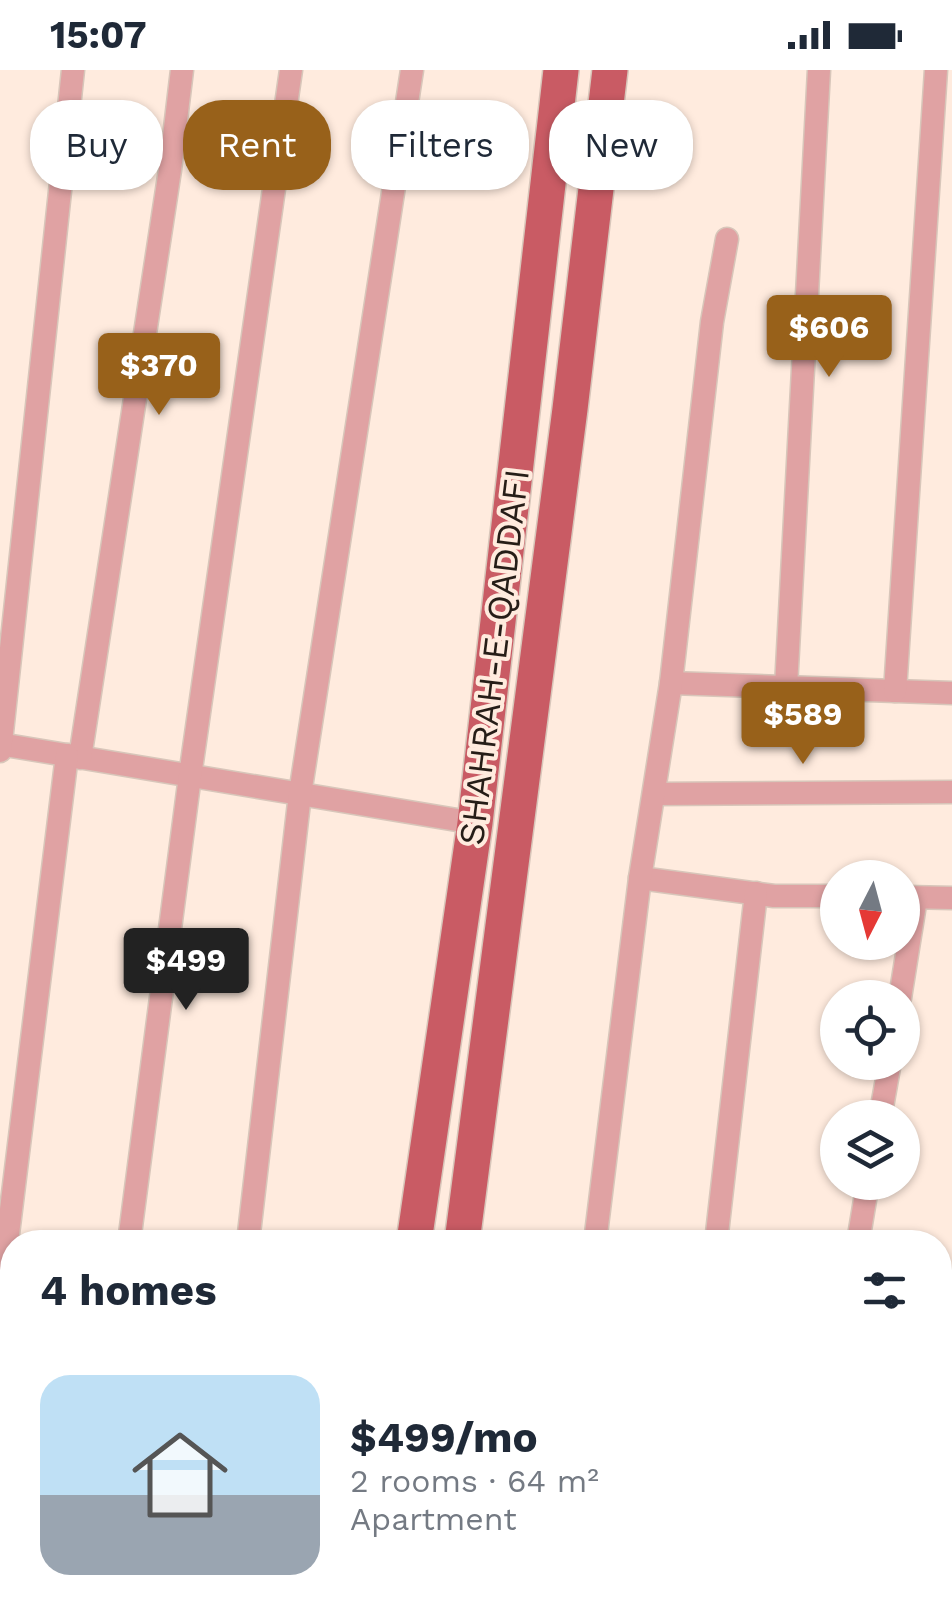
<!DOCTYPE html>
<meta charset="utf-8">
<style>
:root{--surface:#fff;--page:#f2f2f3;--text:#1f2937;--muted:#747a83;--line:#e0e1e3;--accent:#98611a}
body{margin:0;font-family:"Work Sans",sans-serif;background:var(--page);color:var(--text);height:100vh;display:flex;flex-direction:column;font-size:38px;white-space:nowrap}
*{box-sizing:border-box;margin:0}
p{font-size:32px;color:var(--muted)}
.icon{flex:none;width:55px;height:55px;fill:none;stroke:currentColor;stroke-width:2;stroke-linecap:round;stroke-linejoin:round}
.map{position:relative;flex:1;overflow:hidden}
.sheet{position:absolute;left:0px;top:1160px;width:952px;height:390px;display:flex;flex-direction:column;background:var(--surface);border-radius:40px 40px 0 0;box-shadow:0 2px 8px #0004}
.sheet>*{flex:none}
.banner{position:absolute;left:30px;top:30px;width:892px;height:90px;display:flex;gap:20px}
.needle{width:65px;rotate:186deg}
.controls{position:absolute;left:820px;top:790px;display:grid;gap:20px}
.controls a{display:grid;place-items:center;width:100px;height:100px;border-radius:50%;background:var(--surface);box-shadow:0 2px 8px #0004;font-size:50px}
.price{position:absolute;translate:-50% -85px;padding:0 22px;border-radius:10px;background:var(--accent);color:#fff;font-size:32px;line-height:65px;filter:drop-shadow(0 2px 5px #0008)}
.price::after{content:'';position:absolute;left:50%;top:60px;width:30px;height:22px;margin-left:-15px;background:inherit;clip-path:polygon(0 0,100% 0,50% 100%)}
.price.current{background:#222;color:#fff}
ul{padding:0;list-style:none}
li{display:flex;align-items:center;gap:30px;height:250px;padding:0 40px}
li+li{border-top:2px solid var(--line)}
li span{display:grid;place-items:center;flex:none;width:280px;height:200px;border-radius:30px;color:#555}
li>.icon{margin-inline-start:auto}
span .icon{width:120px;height:120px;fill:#fffc;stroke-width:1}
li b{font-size:42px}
h2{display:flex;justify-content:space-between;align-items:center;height:120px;padding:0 40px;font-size:42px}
.tag{padding:0 35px;border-radius:40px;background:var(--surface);box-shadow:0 2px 8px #0004;font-size:35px;line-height:90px}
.tag.current{background:var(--accent);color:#fff}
.status{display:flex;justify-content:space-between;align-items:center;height:70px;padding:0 50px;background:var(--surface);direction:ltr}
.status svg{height:28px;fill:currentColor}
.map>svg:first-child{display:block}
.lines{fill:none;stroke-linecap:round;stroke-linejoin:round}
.street-casing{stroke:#d8c6ba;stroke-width:25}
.primary-casing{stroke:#d8c6ba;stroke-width:38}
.street{stroke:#e0a2a3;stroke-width:22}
.primary{stroke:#c95b64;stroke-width:35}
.labels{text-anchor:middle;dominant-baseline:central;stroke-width:8;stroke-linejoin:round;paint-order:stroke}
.street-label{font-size:35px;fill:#261d17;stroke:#ffebde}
</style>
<div class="status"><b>15:07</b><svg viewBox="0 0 49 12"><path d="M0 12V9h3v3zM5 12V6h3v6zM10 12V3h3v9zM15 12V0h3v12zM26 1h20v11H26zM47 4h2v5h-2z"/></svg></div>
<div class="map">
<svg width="952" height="1550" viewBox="0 0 952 1550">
<rect width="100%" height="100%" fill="#ffebde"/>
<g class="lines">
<defs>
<g id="street">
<path d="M671,613L952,623"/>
<path d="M786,617L819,0"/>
<path d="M895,621L936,0"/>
<path d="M0,674L475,753"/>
<path d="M0,681L73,0"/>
<path d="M80,688L170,100L182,0"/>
<path d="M654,724L952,722"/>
<path d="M640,808L774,826H838"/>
<path d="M906,827L952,828"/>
<path d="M900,928L916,828"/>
<path d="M880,1048L890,992"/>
<path d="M129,1172L190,706L291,0"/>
<path d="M248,1172L300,724L412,0"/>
<path d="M595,1172L640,808L671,613L712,252L727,169"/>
<path d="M716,1172L756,823"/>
<path d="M858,1172L868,1112"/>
<path d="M0,1229L67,685"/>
<path d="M940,1262L952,1212"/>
<path d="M940,1316L952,1315"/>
<path d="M0,1545L50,1550"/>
<path d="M80,1550L82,1538"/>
<path d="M204,1550L206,1538"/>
<path d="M549,1550L551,1538"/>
<path d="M672,1550L674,1538"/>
<path d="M790,1550L792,1538"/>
<path d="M863,1550L867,1538"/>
</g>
<g id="primary">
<path d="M414,1172L475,753L561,0"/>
<path d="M462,1172L570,339L610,0"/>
<path d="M358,1550L360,1538"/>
<path d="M414,1550L416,1538"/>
</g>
</defs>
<use href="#street" class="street-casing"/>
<use href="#primary" class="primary-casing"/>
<use href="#street" class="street"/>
<use href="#primary" class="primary"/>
</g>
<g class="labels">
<g class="street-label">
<text transform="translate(494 587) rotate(-83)">SHAHRAH-E-QADDAFI</text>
</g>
</g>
</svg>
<div class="controls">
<a><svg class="needle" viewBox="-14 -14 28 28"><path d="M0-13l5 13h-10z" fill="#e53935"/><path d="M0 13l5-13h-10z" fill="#747a83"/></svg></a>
<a><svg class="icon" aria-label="locate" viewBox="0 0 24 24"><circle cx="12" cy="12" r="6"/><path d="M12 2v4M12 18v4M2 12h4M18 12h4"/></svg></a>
<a><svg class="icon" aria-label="layers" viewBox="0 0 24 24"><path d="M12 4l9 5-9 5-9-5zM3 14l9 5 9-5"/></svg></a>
</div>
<b class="price" style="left:829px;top:310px">$606</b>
<b class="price" style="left:159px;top:348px">$370</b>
<b class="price" style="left:803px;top:697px">$589</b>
<b class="price current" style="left:186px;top:943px">$499</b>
<div class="banner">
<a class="tag">Buy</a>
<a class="tag current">Rent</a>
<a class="tag">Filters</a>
<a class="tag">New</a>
</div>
<section class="sheet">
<h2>4 homes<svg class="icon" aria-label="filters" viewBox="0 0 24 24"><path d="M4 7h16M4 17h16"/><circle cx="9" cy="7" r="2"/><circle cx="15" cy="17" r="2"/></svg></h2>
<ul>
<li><span style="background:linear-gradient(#bfe0f5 60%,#9aa5b1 0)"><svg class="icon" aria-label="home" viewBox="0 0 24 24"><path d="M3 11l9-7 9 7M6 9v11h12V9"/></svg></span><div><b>$499/mo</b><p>2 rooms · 64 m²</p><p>Apartment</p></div></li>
</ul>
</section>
</div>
